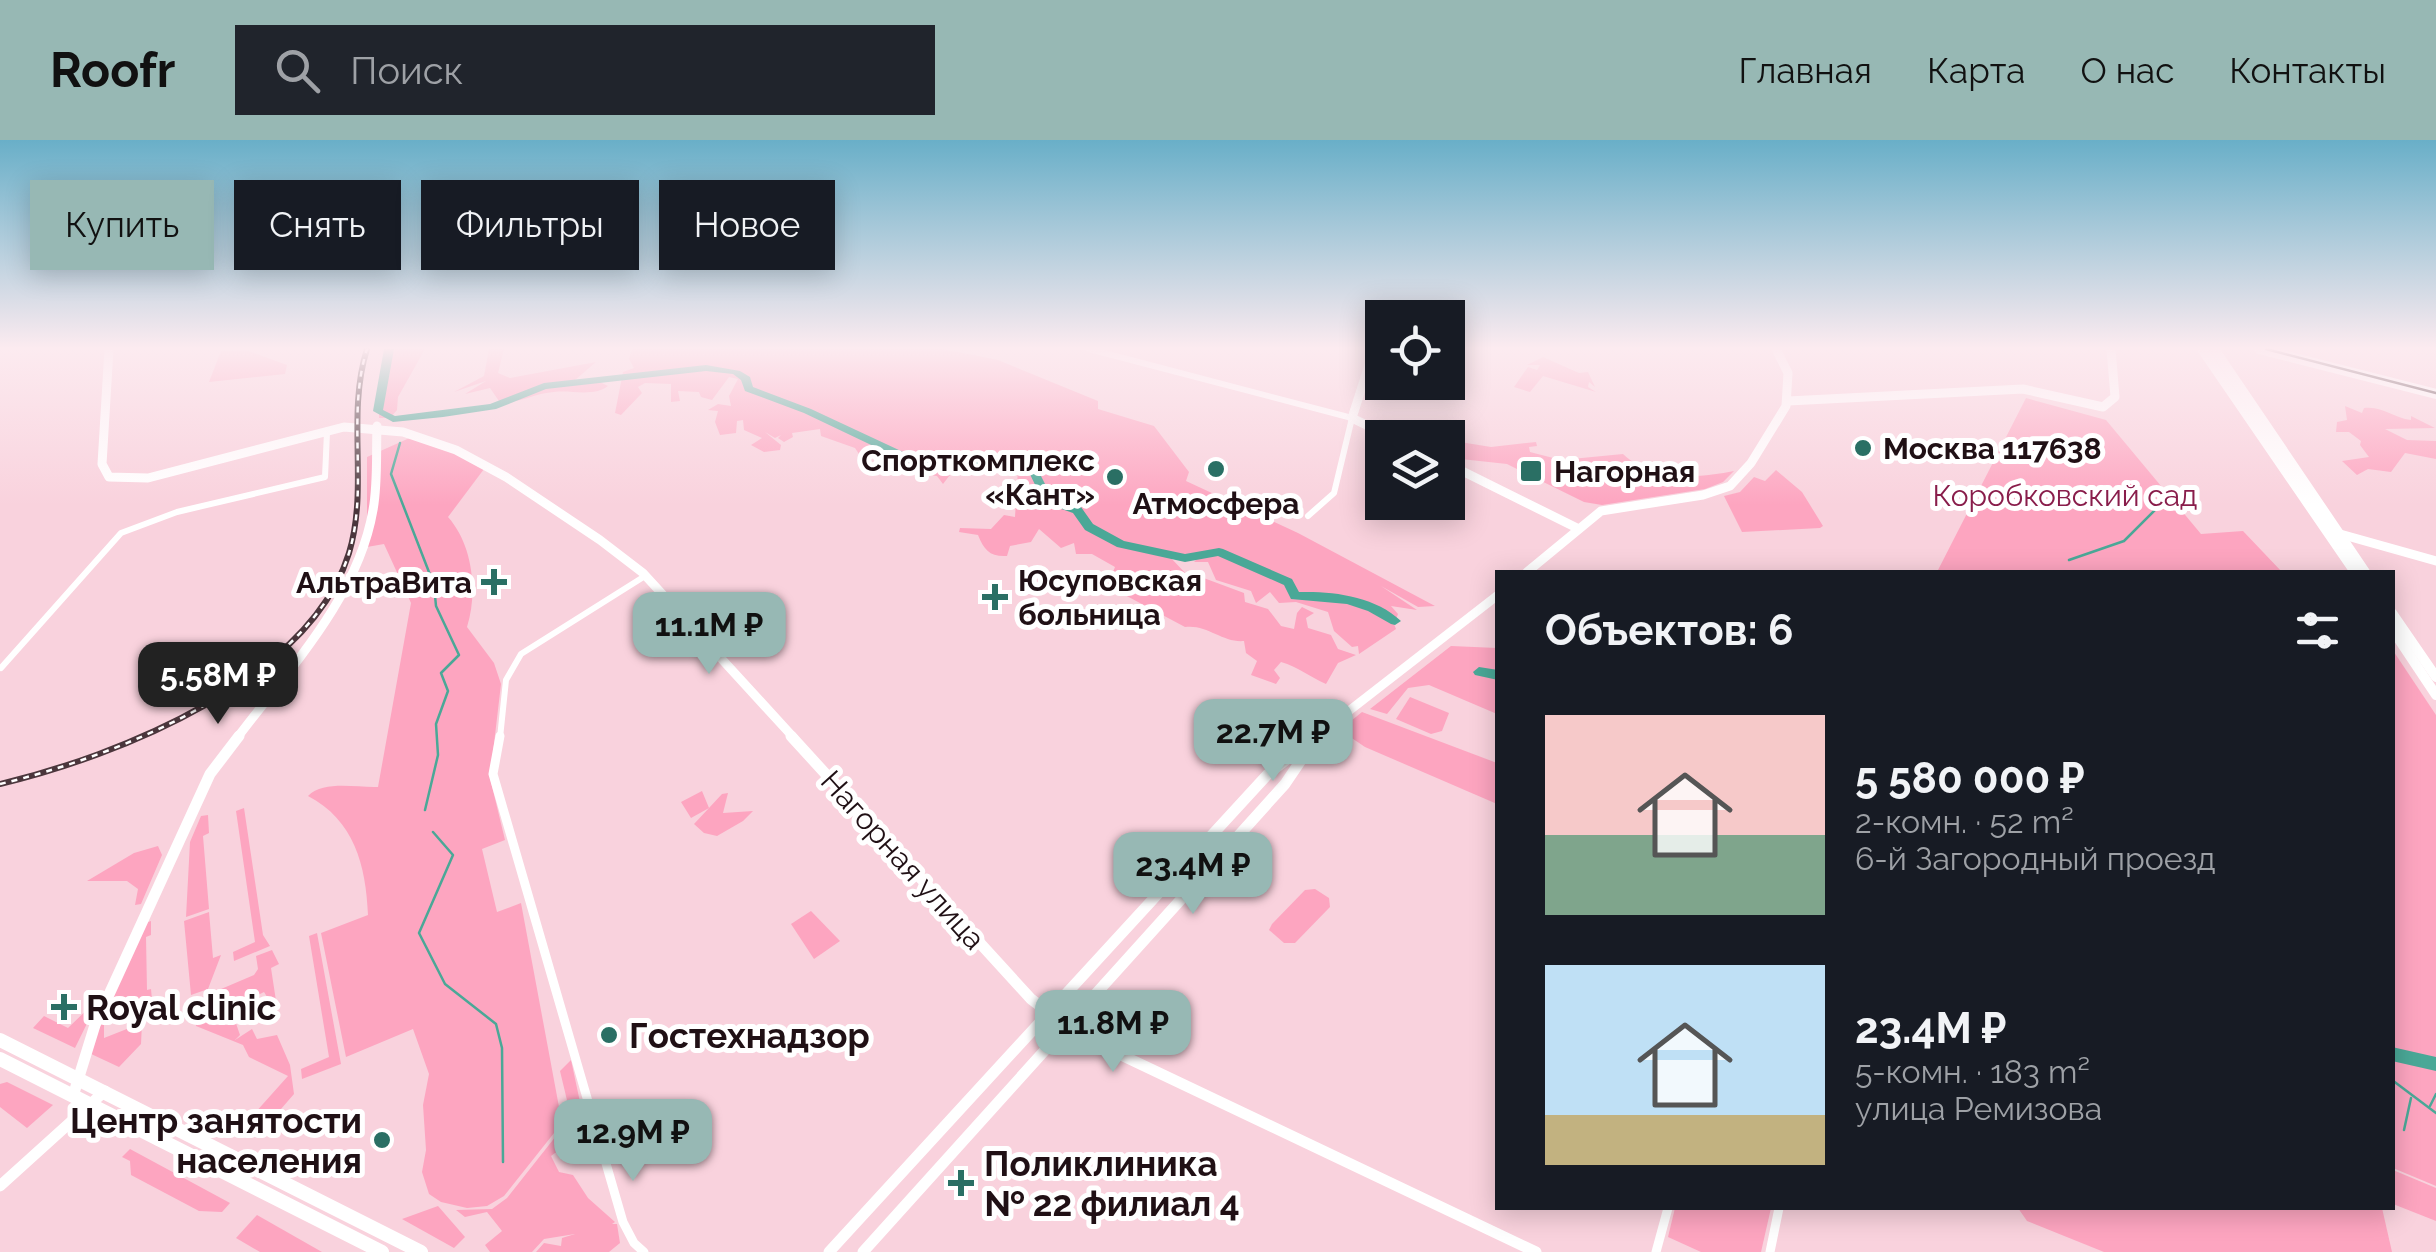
<!DOCTYPE html>
<html lang="ru">
<meta charset="utf-8">
<style>
:root{--surface:#171b24;--page:#20242c;--text:#f1f3f6;--muted:#9ea1a6;--accent:#97b8b4}
body{margin:0;font-family:Raleway,sans-serif;background:var(--page);color:var(--text);height:100vh;display:flex;flex-direction:column;font-size:38px;white-space:nowrap}
*{box-sizing:border-box;margin:0}
p{font-size:32px;color:var(--muted)}
.icon{flex:none;width:55px;height:55px;fill:none;stroke:currentColor;stroke-width:2;stroke-linecap:round;stroke-linejoin:round}
.map{position:relative;flex:1;overflow:hidden}
.details{position:absolute;left:1495px;top:430px;width:900px;height:640px;display:flex;flex-direction:column;background:var(--surface);border-radius:0px;box-shadow:0 5px 25px #0003}
.details>*{flex:none}
.top-card{position:absolute;left:30px;top:40px;width:950px;height:90px;display:flex;gap:20px}
.fabs{position:absolute;left:1365px;top:160px;display:grid;gap:20px}
.fabs a{display:grid;place-items:center;width:100px;height:100px;border-radius:0px;background:var(--surface);box-shadow:0 5px 25px #0003;font-size:50px}
.price{position:absolute;translate:-50% -85px;padding:0 22px;border-radius:20px;background:var(--accent);color:#111;font-size:32px;line-height:65px;filter:drop-shadow(0 2px 5px #0008)}
.price::after{content:'';position:absolute;left:50%;top:60px;width:30px;height:22px;margin-left:-15px;background:inherit;clip-path:polygon(0 0,100% 0,50% 100%)}
.price.selected{background:#222;color:#fff}
ul{padding:0;list-style:none}
li{display:flex;align-items:center;gap:30px;height:250px;padding:0 50px}
li span{display:grid;place-items:center;flex:none;width:280px;height:200px;border-radius:0px;color:#555}
li>.icon{margin-inline-start:auto}
span .icon{width:120px;height:120px;fill:#fffc;stroke-width:1}
li b{font-size:42px}
h2{display:flex;justify-content:space-between;align-items:center;height:120px;padding:0 50px;font-size:42px}
.chip{padding:0 35px;border-radius:0px;background:var(--surface);box-shadow:0 5px 25px #0003;font-size:35px;line-height:90px}
.chip.selected{background:var(--accent);color:#111}
header{display:flex;align-items:center;gap:60px;box-sizing:border-box;height:140px;padding:0 50px;background:var(--accent);color:#111}
header strong{font-size:48px}
nav{display:flex;gap:55px;margin-inline-start:auto;font-size:35px}
.search{width:700px;height:90px;background:var(--page);display:flex;align-items:center;gap:25px;box-sizing:border-box;padding:0 35px;border-radius:0px;color:var(--muted);font-size:38px}
.map>svg:first-child{display:block}
.green{fill:#fda5c0}
.lines{fill:none;stroke-linecap:round;stroke-linejoin:round}
.stream{stroke:#4aa897;stroke-width:2.5}
.river{fill:#4aa897;fill-rule:evenodd}
.minor-far1{stroke:#fff;stroke-width:6}
.minor{stroke:#fff;stroke-width:9}
.tertiary-far1{stroke:#fff;stroke-width:9}
.tertiary{stroke:#fff;stroke-width:11}
.secondary-far1{stroke:#fff;stroke-width:10}
.secondary{stroke:#fff;stroke-width:14}
.tram{stroke:#4b363c;stroke-width:2.5}
.rail-casing{stroke:#4b363c;stroke-width:6}
.rail{stroke:#fff;stroke-width:2.5;stroke-dasharray:6;stroke-linecap:butt}
.poi-dot{fill:#2a6f64;stroke:#fff;stroke-width:4}
.labels{text-anchor:middle;dominant-baseline:central;stroke-width:10;stroke-linejoin:round;paint-order:stroke}
.poi-label{font-size:30px;font-weight:bold;fill:#201015;stroke:#fff;text-anchor:start}
.park-label{font-size:30px;fill:#891d4b;stroke:#fff}
.street-label{font-size:30px;fill:#201015;stroke:#fff}
.near-poi-label{font-size:35px;font-weight:bold;fill:#201015;stroke:#fff;text-anchor:start}
</style>
<header>
<strong>Roofr</strong>
<div class="search"><svg class="icon" aria-label="search" viewBox="0 0 24 24"><circle cx="10" cy="10" r="6"/><path d="M15 15l6 6"/></svg>Поиск</div>
<nav><a>Главная</a><a>Карта</a><a>О нас</a><a>Контакты</a></nav>
</header>
<div class="map">
<svg width="2436" height="1112" viewBox="0 0 2436 1112">
<rect width="100%" height="100%" fill="#f9d2dd"/>
<g class="green">
<path d="M395,209H425L398,257L397,270L390,278H379L380,237Z"/>
<path d="M489,209H504L498,233L510,238L596,222L575,240L542,249L600,242L608,246C594,257 572,250 554,252C534,253 518,265 499,261L490,248L465,254L486,241L454,252L484,236Z"/>
<path d="M632,209H943L998,220L1098,261V269L1154,286L1189,332L1186,341L1298,393L1435,466L1418,467L1381,446L1417,470L1391,466L1398,474L1394,484L1396,489L1359,514L1358,506L1352,507L1334,491L1328,472L1296,462L1279,463L1270,452L1256,463L1251,451L1216,440L1208,422H1194L1199,417H1170L1189,437H1201L1244,453L1245,462L1268,469L1281,486L1294,489L1297,473L1302,467L1314,473L1306,478L1308,488L1331,495L1338,509L1356,515L1338,523L1326,544C1310,537 1298,527 1281,522L1274,530L1280,538L1276,544L1251,535L1257,521L1246,513L1244,501C1223,503 1207,484 1185,487L1123,454L1121,444H1108L1115,427L1092,414H1076L1074,403L1061,408L1039,389L1031,402L1010,406L1007,416C990,417 984,410 978,395L959,392L960,388L991,389L1004,375L1015,377L1018,329L953,331L943,344L937,336L894,331L877,316L865,323L855,308L821,296L820,289L792,293L793,297L784,302L778,298L781,295L775,298L765,292L781,305L780,310L764,312L751,305L762,298L744,290L743,280L737,281L736,293L720,295L715,282L718,271L708,270L718,264L731,266L729,256L738,239L729,237L712,260L701,257L699,252L678,251L680,261L671,262V244L645,243L638,247L642,253L621,275L615,273L623,232L634,228L629,219Z"/>
<path d="M246,210L287,225L285,234L209,242L221,211Z"/>
<path d="M1543,217L1579,233L1588,232L1595,247L1589,242L1588,247L1596,252L1543,236L1530,252L1514,247L1528,227L1537,230L1540,225H1527Z"/>
<path d="M2026,258L2106,280L2201,394L2243,391L2282,432H1937Z"/>
<path d="M2345,266L2362,273L2364,268C2384,266 2393,278 2411,280V276L2435,288L2385,289L2407,300L2436,301V319L2405,313L2391,332L2368,329L2357,335L2342,321L2369,317L2360,305L2361,301L2349,292H2336L2337,282L2347,280Z"/>
<path d="M414,296L453,311L484,329L448,377C473,405 478,452 467,487L494,523L501,544L490,638L505,700L482,709L497,772L521,763L562,983L504,1056L487,1066L467,1068L441,1062L429,1054L422,1032L426,1010L423,965L429,934L413,889L346,917L321,793L368,775C366,725 354,680 308,656C324,640 357,648 378,647L411,463L384,404L367,407V317Z"/>
<path d="M1448,300L1491,307L1536,302L1537,306L1529,307L1530,312L1561,320L1623,314C1652,342 1700,338 1734,331L1723,342L1705,349L1602,365L1584,362L1507,324L1461,319L1448,311Z"/>
<path d="M1776,330L1802,352L1823,386L1820,388L1742,392L1724,356L1740,352L1754,337L1765,341Z"/>
<path d="M1451,506L1497,508V574L1429,545L1408,548L1387,574L1370,569Z"/>
<path d="M2392,509L2436,575V1046L2393,1028Z"/>
<path d="M1410,557L1449,573L1442,591L1431,594L1396,579Z"/>
<path d="M1362,572L1497,623V664L1365,607L1340,590Z"/>
<path d="M702,651L709,668L722,654L728,653L723,673L753,671L743,681L717,696L704,693L694,684L709,668L691,678L681,662Z"/>
<path d="M244,668L263,795L270,806L234,821L233,812L255,802L236,671Z"/>
<path d="M208,675L209,693L203,696L209,769L186,777L190,702L201,676Z"/>
<path d="M158,706L162,715L141,764L135,765L138,749L127,741H87L134,713Z"/>
<path d="M1315,749L1329,758L1330,767L1295,803H1284L1269,790L1272,784L1305,750Z"/>
<path d="M811,771L840,801L814,819L791,784Z"/>
<path d="M209,772L213,818L221,815L208,849L191,855L184,781Z"/>
<path d="M151,781V795L146,797L147,850L151,849L152,860L104,879V898L142,883L141,904L119,927L89,913L99,881L145,783Z"/>
<path d="M317,793L341,924L302,939L301,929L329,917L309,796Z"/>
<path d="M272,810L279,824L271,828L278,874L264,852L256,856L265,876L252,884L241,866L251,858L230,866L240,895L235,900L252,889L257,899L277,895L290,925L294,954L268,984L253,975L288,936L249,917L243,905L196,886L193,861L254,835L258,829L256,816Z"/>
<path d="M100,857L75,908L33,888L44,876L68,888Z"/>
<path d="M571,920L586,990L551,1016L559,1032L573,1035L588,1058L615,1082L612,1084H617L620,1103L609,1112H536L544,1103L561,1106L562,1098L575,1094L544,1099L532,1112H490L485,1105L502,1091L487,1072L465,1077L456,1070L492,1069L507,1058L571,977L560,931Z"/>
<path d="M7,942L53,965L27,988L0,967V944Z"/>
<path d="M130,1009L230,1063L222,1072L199,1071L131,1035L130,1021L122,1017Z"/>
<path d="M2393,1030L2436,1048V1081L2393,1064Z"/>
<path d="M438,1066L465,1097L454,1108L402,1079Z"/>
<path d="M1675,1068H1771L1761,1112H1701L1668,1097Z"/>
<path d="M2018,1068H2382L2392,1112H2104L2027,1081Z"/>
<path d="M257,1075L322,1112H260L236,1098Z"/>
</g>
<g class="lines">
<g class="stream">
<path d="M400,303L391,334L434,445L436,466L459,515L441,533L448,551L436,584L438,615L425,670"/>
<path d="M2069,420L2124,401L2158,367"/>
<path d="M433,692L453,715L419,793L445,844L496,884L502,908L503,1022"/>
<path d="M2392,940L2436,973"/>
<path d="M2430,966L2436,954"/>
<path d="M2404,990L2411,958"/>
</g>
<g class="river">
<path d="M384,209H394L383,270L395,276L490,264L544,243L706,225L740,231L750,237L753,247L811,269L916,318C957,326 990,309 1034,322L1048,350L1058,359L1081,367L1093,384L1124,401L1185,414L1219,408L1223,409L1292,439L1299,452C1333,451 1375,456 1401,481L1395,485L1391,484L1368,471L1347,464L1291,459L1284,445L1218,416L1185,422L1117,407L1085,390L1073,373L1050,365L1040,355L1026,326L1003,322L935,328L909,323L804,273L745,251L741,240L733,234L706,231L546,249L496,269L443,277L393,282L373,271Z"/>
<path d="M1479,527L1498,530V540L1475,535L1473,532Z"/>
<path d="M2392,907L2436,917V931L2392,921Z"/>
</g>
<g class="minor-far1">
<path d="M1089,209L1352,278L1334,353L1308,376"/>
<path d="M1,528L121,393L177,372L325,337L327,292"/>
<path d="M500,598L506,540L521,514L645,436"/>
</g>
<g class="minor">
<path d="M500,596L493,634L623,1082L634,1103L644,1112"/>
<path d="M1656,1112L1668,1068"/>
<path d="M1770,1112L1779,1068"/>
</g>
<g class="tertiary-far1">
<path d="M109,209L102,324L109,337L148,338L344,287L403,292L456,310L506,337L600,400L643,433L794,598"/>
<path d="M1374,209L1352,278L1393,298"/>
<path d="M1788,261L2023,249L2103,267L2115,257L2111,209"/>
<path d="M1448,324L1577,388"/>
<path d="M2333,392L2436,421"/>
<path d="M1527,432L1601,371L1703,355L1730,346L1751,323L1786,266L1788,233L1776,209"/>
<path d="M237,598C288,530 358,458 373,370C378,343 376,313 377,286"/>
<path d="M1314,598L1498,455"/>
</g>
<g class="tertiary">
<path d="M791,596L1031,859L1077,894L1536,1112"/>
<path d="M73,956L95,885L210,634L239,596"/>
<path d="M0,1046L105,951"/>
<path d="M829,1112L1268,634L1317,596"/>
<path d="M863,1112L1285,644L1314,601"/>
</g>
<g class="secondary-far1">
<path d="M2202,209L2355,432"/>
<path d="M2214,209L2365,432"/>
<path d="M2259,209L2436,254"/>
<path d="M2392,473L2436,537"/>
<path d="M2392,489L2436,555"/>
</g>
<g class="secondary">
<path d="M0,900L421,1112"/>
<path d="M0,919L382,1112"/>
</g>
<path class="tram" d="M2266,209L2436,253"/>
<defs>
<path id="rail" d="M0,644C118,616 310,540 349,413C369,347 346,276 367,209"/>
</defs>
<use href="#rail" class="rail-casing"/>
<use href="#rail" class="rail"/>
</g>
<linearGradient id="sky" x2="0" y2="1"><stop stop-color="#69afc8"/><stop offset="0.57" stop-color="#fcebf0"/><stop offset="1" stop-color="#fcebf0" stop-opacity="0"/></linearGradient>
<rect width="2436" height="365" fill="url(#sky)"/>
<g class="poi-dot">
<circle cx="1863" cy="308" r="10"/>
<circle cx="1216" cy="329" r="10"/>
<rect x="1519" y="319" width="24" height="24" rx="5"/>
<circle cx="1115" cy="337" r="10"/>
<path d="M489 427h10v10h10v10h-10v10h-10v-10h-10v-10h10z"/>
<path d="M990 442h10v10h10v10h-10v10h-10v-10h-10v-10h10z"/>
<path d="M59 852h10v10h10v10h-10v10h-10v-10h-10v-10h10z"/>
<circle cx="609" cy="895" r="10"/>
<circle cx="382" cy="1000" r="10"/>
<path d="M956 1028h10v10h10v10h-10v10h-10v-10h-10v-10h10z"/>
</g>
<g class="labels">
<g class="poi-label">
<text x="1883" y="308">Москва 117638</text>
<text x="1095" y="320" text-anchor="end">Спорткомплекс<tspan x="1095" dy="34">«Кант»</tspan></text>
<text x="1554" y="331">Нагорная</text>
<text x="1216" y="363" text-anchor="middle">Атмосфера</text>
<text x="1018" y="440">Юсуповская<tspan x="1018" dy="34">больница</tspan></text>
<text x="472" y="442" text-anchor="end">АльтраВита</text>
</g>
<g class="park-label">
<text x="2065" y="355">Коробковский сад</text>
</g>
<g class="street-label">
<text transform="translate(903 720) rotate(48)">Нагорная улица</text>
</g>
<g class="near-poi-label">
<text x="86" y="867">Royal clinic</text>
<text x="629" y="895">Гостехнадзор</text>
<text x="362" y="980" text-anchor="end">Центр занятости<tspan x="362" dy="40">населения</tspan></text>
<text x="984" y="1023">Поликлиника<tspan x="984" dy="40">№ 22 филиал 4</tspan></text>
</g>
</g>
</svg>
<div class="fabs">
<a><svg class="icon" aria-label="locate" viewBox="0 0 24 24"><circle cx="12" cy="12" r="6"/><path d="M12 2v4M12 18v4M2 12h4M18 12h4"/></svg></a>
<a><svg class="icon" aria-label="layers" viewBox="0 0 24 24"><path d="M12 4l9 5-9 5-9-5zM3 14l9 5 9-5"/></svg></a>
</div>
<b class="price" style="left:709px;top:537px">11.1M ₽</b>
<b class="price selected" style="left:218px;top:587px">5.58M ₽</b>
<b class="price" style="left:1273px;top:644px">22.7M ₽</b>
<b class="price" style="left:1193px;top:777px">23.4M ₽</b>
<b class="price" style="left:1113px;top:935px">11.8M ₽</b>
<b class="price" style="left:633px;top:1044px">12.9M ₽</b>
<div class="top-card">
<a class="chip selected">Купить</a>
<a class="chip">Снять</a>
<a class="chip">Фильтры</a>
<a class="chip">Новое</a>
</div>
<section class="details">
<h2>Объектов: 6<svg class="icon" aria-label="filters" viewBox="0 0 24 24"><path d="M4 7h16M4 17h16"/><circle cx="9" cy="7" r="2"/><circle cx="15" cy="17" r="2"/></svg></h2>
<ul>
<li><span style="background:linear-gradient(#f6c9c9 60%,#7fa58c 0)"><svg class="icon" aria-label="home" viewBox="0 0 24 24"><path d="M3 11l9-7 9 7M6 9v11h12V9"/></svg></span><div><b>5 580 000 ₽</b><p>2-комн. · 52 m²</p><p>6-й Загородный проезд</p></div></li>
<li><span style="background:linear-gradient(#bfe0f5 75%,#c2b280 0)"><svg class="icon" aria-label="home" viewBox="0 0 24 24"><path d="M3 11l9-7 9 7M6 9v11h12V9"/></svg></span><div><b>23.4M ₽</b><p>5-комн. · 183 m²</p><p>улица Ремизова</p></div></li>
</ul>
</section>
</div>
